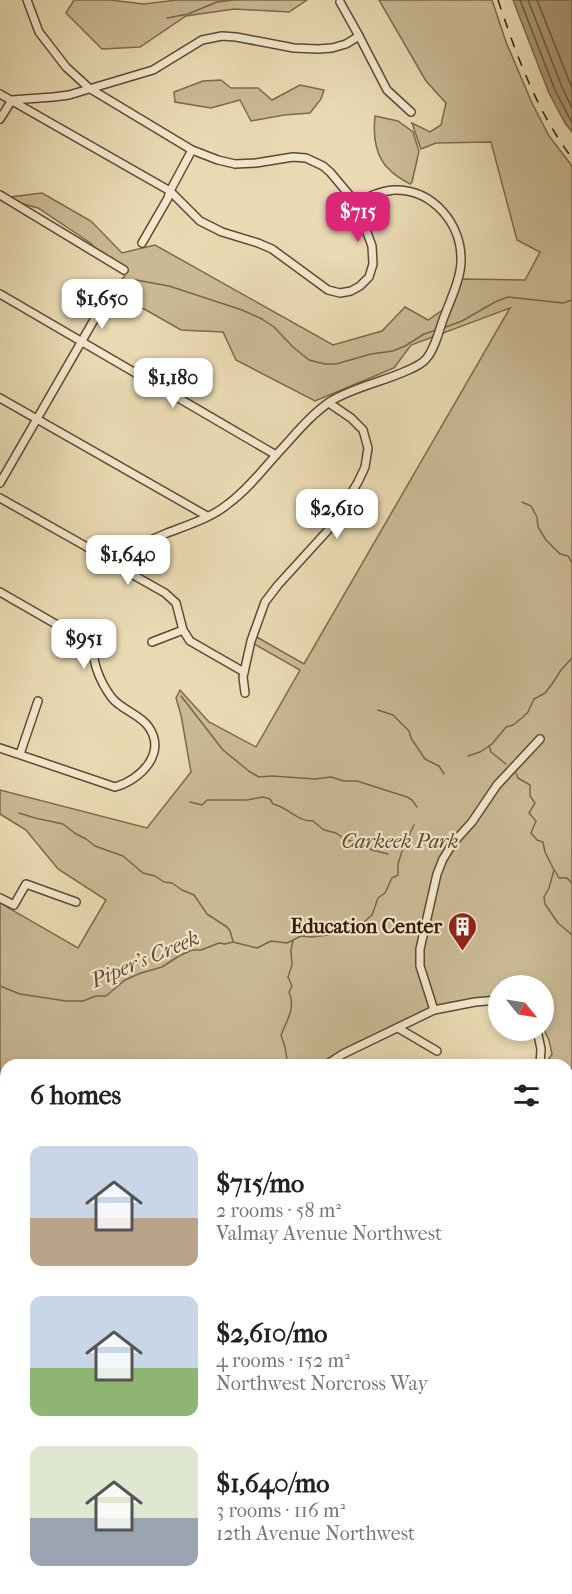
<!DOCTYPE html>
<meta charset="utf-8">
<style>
:root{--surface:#fff;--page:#f2f2f2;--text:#222;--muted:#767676;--accent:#db2777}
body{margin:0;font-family:"IM FELL French Canon",serif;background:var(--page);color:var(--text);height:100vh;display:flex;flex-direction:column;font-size:22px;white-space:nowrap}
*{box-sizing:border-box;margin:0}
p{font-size:20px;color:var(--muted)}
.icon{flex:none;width:33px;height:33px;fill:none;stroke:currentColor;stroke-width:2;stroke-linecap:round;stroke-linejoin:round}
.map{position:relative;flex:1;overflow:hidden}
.panel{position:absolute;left:0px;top:1059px;width:573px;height:536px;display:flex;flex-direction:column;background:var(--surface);border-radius:18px 18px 0 0;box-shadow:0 3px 9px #0003}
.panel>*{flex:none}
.needle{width:39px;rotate:120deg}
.fabs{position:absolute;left:488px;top:975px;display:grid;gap:12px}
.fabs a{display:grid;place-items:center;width:66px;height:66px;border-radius:50%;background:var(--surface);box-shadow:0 3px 9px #0003;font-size:30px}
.price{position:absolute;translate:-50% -51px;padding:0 14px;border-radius:12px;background:#fff;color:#222;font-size:20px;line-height:39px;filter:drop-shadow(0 2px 3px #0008)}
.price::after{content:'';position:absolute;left:50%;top:36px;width:18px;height:14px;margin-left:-9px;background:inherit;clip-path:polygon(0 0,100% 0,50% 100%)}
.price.current{background:var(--accent);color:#fff}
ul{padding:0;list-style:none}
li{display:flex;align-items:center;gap:18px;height:150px;padding:0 30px}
li span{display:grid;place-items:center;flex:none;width:168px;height:120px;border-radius:12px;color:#555}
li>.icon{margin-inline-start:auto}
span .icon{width:72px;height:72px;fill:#fffc;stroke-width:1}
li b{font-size:26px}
h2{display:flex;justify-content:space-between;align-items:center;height:72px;padding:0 30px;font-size:26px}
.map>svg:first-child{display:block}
.green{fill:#cab995;stroke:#7e694a;stroke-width:1.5}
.water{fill:#ab9876;stroke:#7b6547;stroke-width:1.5}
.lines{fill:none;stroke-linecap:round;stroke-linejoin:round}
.shore{stroke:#6e583b;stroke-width:1.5}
.stream{stroke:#7b6547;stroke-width:1.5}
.minor-casing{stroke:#60492d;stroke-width:10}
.minor{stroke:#f1e7ce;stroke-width:7}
.rail{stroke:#321900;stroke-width:1.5;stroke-dasharray:10 10;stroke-linecap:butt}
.labels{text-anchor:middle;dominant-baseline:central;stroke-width:4.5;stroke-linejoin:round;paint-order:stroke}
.park-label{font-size:20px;font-style:italic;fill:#60492d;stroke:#f1e7ce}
.poi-label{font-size:20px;font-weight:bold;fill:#321900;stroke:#f1e7ce;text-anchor:end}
.water-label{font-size:21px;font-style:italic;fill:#624c2f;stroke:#f1e7ce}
</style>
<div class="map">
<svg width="572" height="1594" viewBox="0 0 572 1594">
<rect width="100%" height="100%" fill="#e9dab3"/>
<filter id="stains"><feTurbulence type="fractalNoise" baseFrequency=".00333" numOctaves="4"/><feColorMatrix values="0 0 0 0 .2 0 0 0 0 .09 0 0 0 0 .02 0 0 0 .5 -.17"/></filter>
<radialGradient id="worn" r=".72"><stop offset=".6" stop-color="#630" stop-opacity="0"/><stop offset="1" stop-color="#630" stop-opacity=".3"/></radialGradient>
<g class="green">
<path d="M74,0H110L144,4L177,0H307L289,12L234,9L186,16L140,47L102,49L66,13Z"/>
<path d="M379,0H492L506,42L532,103L549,136L572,166V1240L567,1249V1065H545L552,1054L549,1040L543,1028V986H498V1000L450,1006L326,1065H6V1081H0V903L78,948L106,900L58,869L26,830L0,814V790L147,828L191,772L181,715L176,698L180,690L209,722L256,747L300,670L254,644L255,636L304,664L510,308L411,345L394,368L315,401L236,360L223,332L181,330L125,298L101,299L125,276L89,242L38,208L20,203L10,197L42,193L91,221L122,253L155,245L333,345L382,331L405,307L428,320L454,302L462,279L525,280L540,252L517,240L491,142L436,143L421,149L412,123L430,132L441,125L446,103L426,81Z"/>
<path d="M221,80L231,88H258L272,100L300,85L324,90L321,99L310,113L284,115L251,121L240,100L211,108L175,102L174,92L203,81Z"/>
<path d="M375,116L398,121L413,132L419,151L412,182L410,184C403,180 395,176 390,170C375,158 373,134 375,116Z"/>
<path d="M567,1259L572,1275V1458L567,1435Z"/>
</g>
<path class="water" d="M513,0H572V132L565,123L549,93Z"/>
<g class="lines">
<g class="shore">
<path d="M520,0L555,90L572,123"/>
<path d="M528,0L562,87L572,108"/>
<path d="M537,0L572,88"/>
</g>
<g class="stream">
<path d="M167,18L188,14L217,2L233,0"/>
<path d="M136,280L169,286L242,310L262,319L274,327L293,347L309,360L325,364H336L371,354L393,351L405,346L424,334L436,330"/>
<path d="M443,328L462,321L495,302L508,297L563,303L572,300"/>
<path d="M522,502L531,506L537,517L538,527L546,540L560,554L568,556L572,563"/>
<path d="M181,696L223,750L250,772L259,777L272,776L315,779L331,777L344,781H357L407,797L412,800L417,807"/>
<path d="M378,710L393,715L409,731L411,738L425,759L439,766L444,774"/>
<path d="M489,746L491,752L506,764"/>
<path d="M468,756L480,752L492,744L506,727L513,725L523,717L528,712L534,699L545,693L552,684L561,670L572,658"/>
<path d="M516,773L518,778L530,785V796L535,803L529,813L536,821L531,833L537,840L543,842L545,852L554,870L549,888L544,897L545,904L558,923L572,935"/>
<path d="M190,802L202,805L207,800H247L263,797L270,799L273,804C288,807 297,822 313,821L324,830L336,833L346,840L357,842L372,850L388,854"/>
<path d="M19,813L35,818L63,824L76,834L86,839L95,846L123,856L143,873L155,876L164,882L172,883L182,890L194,895L207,914L227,927L230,931L233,941"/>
<path d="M555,871L559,878H567L572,883"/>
<path d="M0,986L20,994L66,1001H83L96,996H106L125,980L141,973L162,967L179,956L192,950H201L219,943L225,944L233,942L257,948L271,941L287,943L301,936L312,937L351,932L357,928L372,915L378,898L385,893L392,878L398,875V864L403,848L408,841L410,833L414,825"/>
<path d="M288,1065L285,1047L281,1035C287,1020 296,1008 289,992L292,986L288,977L292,965L291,950L293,941"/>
<path d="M567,1197L572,1191"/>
<path d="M567,1341L572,1345"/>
</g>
<defs>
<g id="minor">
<path d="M340,2L359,36L387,90L411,112"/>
<path d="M0,94L170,191L200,221L222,232L258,243L272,249L328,290L340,293L351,291L360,286L369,277L373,264L372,246L356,203L330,172L323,166L306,158L293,157L256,163L235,164L218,160L192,150L89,88L66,67L39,32L27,0"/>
<path d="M0,119L12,100L53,97L69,95L153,70L202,40L222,36L236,37L294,48L318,49L332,48L346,44L359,36"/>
<path d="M0,195L124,270"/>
<path d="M142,243L168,198L170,191L192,150"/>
<path d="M0,294L276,455"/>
<path d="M0,398L207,516"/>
<path d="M0,483L102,306"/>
<path d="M0,498L87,547L105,559L165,593L176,603L183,630L190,641L244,672"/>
<path d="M87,547C102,547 118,548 133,546C145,543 156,538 167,533C188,525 211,518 228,504C246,491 261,472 276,455C294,436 309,416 331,401C354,387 382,382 406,371C413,368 421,365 426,359C435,349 439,330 444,317C450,301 461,278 461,261C462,224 433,189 394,190C380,191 368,197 356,203"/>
<path d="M0,592L80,638C83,641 87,644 90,648C94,655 94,662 97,670C100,679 106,690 112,698C122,710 139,714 148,726C168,753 140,780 115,787L0,748"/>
<path d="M152,642L183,630"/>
<path d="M245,693L243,677L251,641L265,602L278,585L330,528L358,482L365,467L368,448L363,430L351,418L329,403"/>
<path d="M20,754L38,701"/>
<path d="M0,898L14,905L26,884L76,902"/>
<path d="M434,1010L420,966V949L437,874L443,859L453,843L472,822L497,785L540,739"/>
<path d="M398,1028L437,1051"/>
<path d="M537,1030L541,1049L540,1065"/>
<path d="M326,1065L343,1054L434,1010L475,1002L498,1000"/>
<path d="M0,1140L6,1143"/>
<path d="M0,1174L6,1164"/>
<path d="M0,1301L6,1304"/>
<path d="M0,1400L6,1403"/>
<path d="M0,1500L6,1504"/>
<path d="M567,1518L572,1521"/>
<path d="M0,1519L6,1509"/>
<path d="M333,1588L343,1594"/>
<path d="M510,1588L519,1594"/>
<path d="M159,1594L160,1591L163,1590L165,1591L166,1594"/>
<path d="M218,1594L221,1588"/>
<path d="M367,1594L370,1588"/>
<path d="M572,1594V1593"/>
</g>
</defs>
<use href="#minor" class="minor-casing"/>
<use href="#minor" class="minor"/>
<path class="rail" d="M498,0C516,54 537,112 572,158"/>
</g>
<defs>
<symbol id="building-pin" viewBox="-11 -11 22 30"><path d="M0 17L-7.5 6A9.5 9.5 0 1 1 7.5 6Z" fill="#8f2418" stroke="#f1e7ce"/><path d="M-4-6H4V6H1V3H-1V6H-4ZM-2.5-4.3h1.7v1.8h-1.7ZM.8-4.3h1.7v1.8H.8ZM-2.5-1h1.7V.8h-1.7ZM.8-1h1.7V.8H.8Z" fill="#fff"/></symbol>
</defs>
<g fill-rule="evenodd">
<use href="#building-pin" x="446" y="910" width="33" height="45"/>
</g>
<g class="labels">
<g class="park-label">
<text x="400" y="841">Carkeek Park</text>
</g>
<g class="poi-label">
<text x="442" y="926">Education Center</text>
</g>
<g class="water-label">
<text transform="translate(145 959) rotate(-23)">Piper's Creek</text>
</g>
</g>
<rect width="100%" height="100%" filter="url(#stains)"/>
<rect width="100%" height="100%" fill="url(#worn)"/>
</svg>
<div class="fabs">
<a><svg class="needle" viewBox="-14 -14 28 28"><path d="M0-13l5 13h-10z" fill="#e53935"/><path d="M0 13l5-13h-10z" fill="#767676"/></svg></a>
</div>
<b class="price current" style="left:358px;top:243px">$715</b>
<b class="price" style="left:102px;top:330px">$1,650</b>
<b class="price" style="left:173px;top:409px">$1,180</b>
<b class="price" style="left:337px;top:540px">$2,610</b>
<b class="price" style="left:128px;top:586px">$1,640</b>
<b class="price" style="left:84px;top:670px">$951</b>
<section class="panel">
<h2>6 homes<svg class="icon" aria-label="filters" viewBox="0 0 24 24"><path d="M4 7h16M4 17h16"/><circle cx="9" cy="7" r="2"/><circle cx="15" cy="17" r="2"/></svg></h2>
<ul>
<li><span style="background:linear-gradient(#c9d6e8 60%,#b9a48a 0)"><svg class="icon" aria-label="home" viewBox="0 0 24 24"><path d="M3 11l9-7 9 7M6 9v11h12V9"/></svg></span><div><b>$715/mo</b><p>2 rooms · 58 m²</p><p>Valmay Avenue Northwest</p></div></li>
<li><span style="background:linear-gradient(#c9d6e8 60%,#8fb573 0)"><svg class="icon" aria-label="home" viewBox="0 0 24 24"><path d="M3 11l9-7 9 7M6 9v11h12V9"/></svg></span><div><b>$2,610/mo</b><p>4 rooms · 152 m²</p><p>Northwest Norcross Way</p></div></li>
<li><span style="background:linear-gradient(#dfe7d0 60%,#9aa5b1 0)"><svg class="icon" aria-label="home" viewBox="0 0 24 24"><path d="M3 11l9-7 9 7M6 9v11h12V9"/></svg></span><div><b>$1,640/mo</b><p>3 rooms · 116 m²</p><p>12th Avenue Northwest</p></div></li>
</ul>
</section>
</div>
